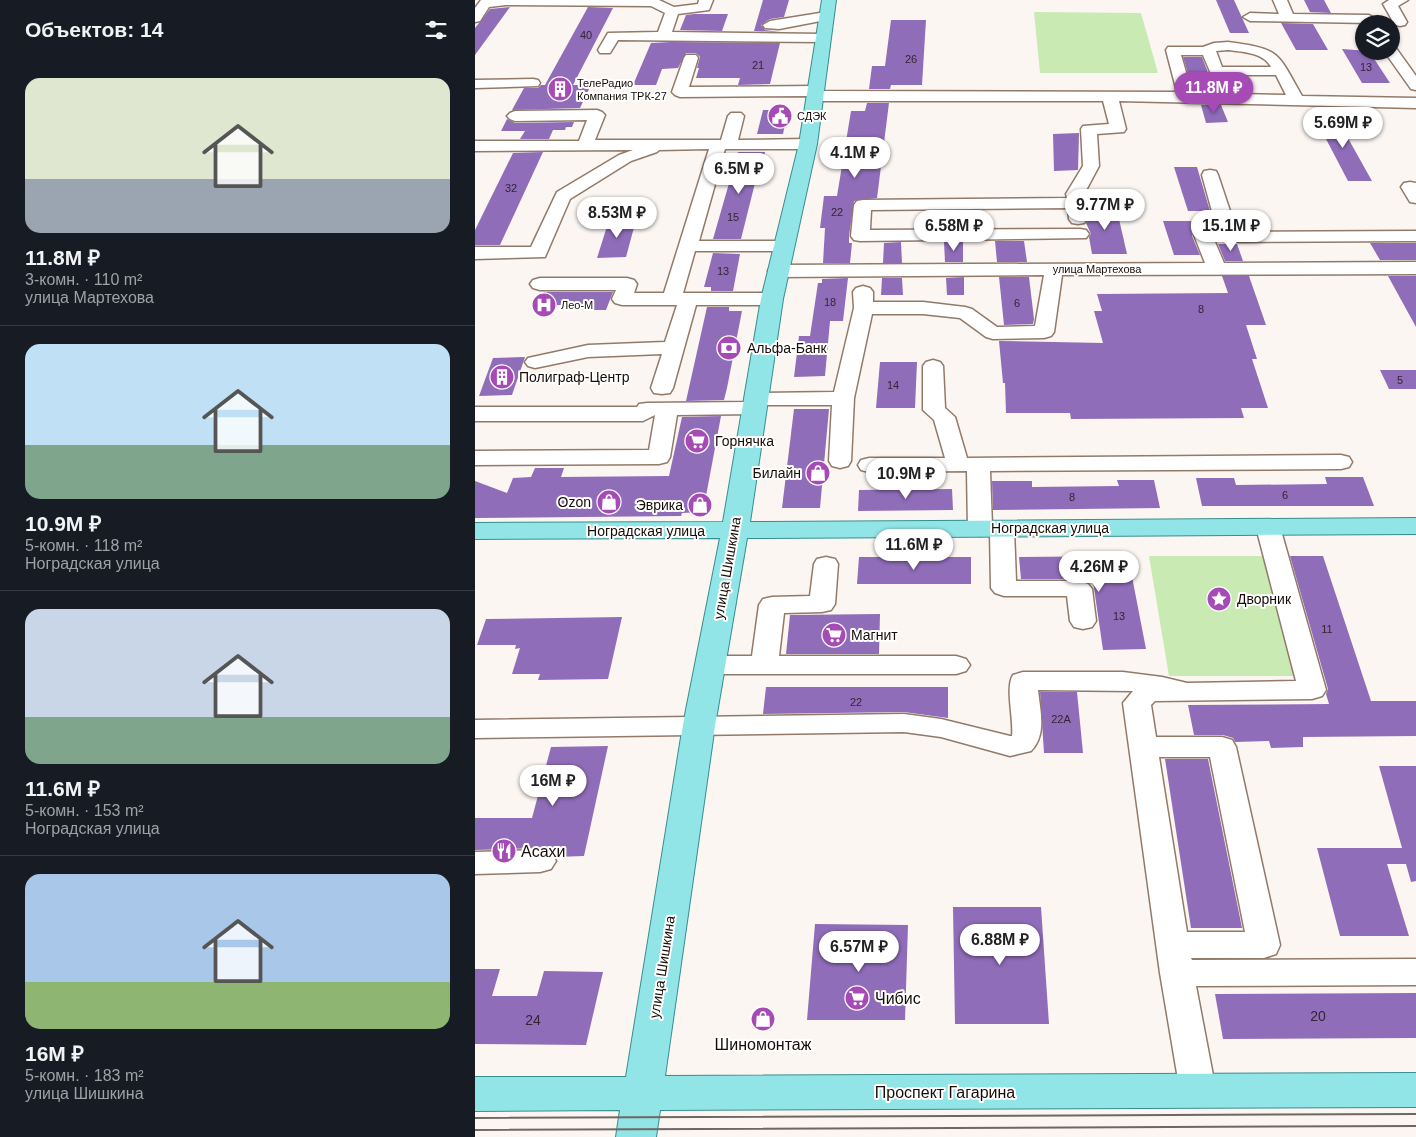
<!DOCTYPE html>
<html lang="ru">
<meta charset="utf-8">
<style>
:root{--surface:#171b24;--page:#20242c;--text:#f1f3f6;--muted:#9ea1a6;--line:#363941;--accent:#a64bb6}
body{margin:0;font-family:Helvetica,sans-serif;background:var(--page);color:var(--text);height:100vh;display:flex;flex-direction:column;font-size:19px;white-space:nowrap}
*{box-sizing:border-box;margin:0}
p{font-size:16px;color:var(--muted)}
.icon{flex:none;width:28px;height:28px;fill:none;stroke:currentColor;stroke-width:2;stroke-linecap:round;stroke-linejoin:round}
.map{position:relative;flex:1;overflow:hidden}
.side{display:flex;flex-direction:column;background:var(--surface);width:475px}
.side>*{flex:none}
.controls{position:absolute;left:880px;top:15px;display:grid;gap:10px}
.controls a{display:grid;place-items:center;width:45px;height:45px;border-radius:50%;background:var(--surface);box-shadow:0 1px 4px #0004;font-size:25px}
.price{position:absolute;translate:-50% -42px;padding:0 11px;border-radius:18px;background:#fff;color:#222;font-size:16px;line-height:32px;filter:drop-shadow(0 1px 2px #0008)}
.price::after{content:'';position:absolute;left:50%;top:30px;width:15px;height:11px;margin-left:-8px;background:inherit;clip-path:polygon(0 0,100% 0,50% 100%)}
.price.on{background:var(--accent);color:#fff}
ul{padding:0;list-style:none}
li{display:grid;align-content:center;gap:10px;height:265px;padding:0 25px}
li+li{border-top:1px solid var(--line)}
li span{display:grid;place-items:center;height:155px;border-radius:15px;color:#555}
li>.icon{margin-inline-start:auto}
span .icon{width:90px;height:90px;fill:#fffc;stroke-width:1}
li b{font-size:21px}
h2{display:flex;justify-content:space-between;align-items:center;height:60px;padding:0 25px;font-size:21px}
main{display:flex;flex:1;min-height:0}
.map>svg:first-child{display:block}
.green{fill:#c9eab2}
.building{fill:#906db9}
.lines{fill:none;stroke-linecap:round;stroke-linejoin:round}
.minor-casing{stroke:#927a69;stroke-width:3}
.major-casing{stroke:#378e8e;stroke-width:2}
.minor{fill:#fff;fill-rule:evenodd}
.major{fill:#92e5e7;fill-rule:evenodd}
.tram{stroke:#6f6762;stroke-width:2}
.labels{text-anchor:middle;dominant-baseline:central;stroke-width:4;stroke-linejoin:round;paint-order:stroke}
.number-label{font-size:11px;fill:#342534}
.far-poi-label{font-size:11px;fill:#160d07;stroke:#fff;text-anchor:start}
.far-street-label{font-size:11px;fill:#160d07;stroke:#fff}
.poi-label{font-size:14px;fill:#160d07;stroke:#fff;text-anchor:start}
.street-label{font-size:14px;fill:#160d07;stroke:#fff}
.near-number-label{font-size:14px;fill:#342534}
.near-poi-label{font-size:16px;fill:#160d07;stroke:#fff;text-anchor:start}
.near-street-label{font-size:16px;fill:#160d07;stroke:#fff}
</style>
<main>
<section class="side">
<h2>Объектов: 14<svg class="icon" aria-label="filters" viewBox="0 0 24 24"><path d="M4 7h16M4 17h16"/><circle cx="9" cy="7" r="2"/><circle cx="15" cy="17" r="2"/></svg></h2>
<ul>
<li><span style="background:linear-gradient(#dfe7d0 65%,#9aa5b1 0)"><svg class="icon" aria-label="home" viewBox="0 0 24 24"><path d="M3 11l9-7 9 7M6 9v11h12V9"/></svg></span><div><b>11.8M ₽</b><p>3-комн. · 110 m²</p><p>улица Мартехова</p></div></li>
<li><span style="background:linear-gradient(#bfe0f5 65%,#7fa58c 0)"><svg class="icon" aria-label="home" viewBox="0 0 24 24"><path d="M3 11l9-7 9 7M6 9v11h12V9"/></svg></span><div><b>10.9M ₽</b><p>5-комн. · 118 m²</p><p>Ноградская улица</p></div></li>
<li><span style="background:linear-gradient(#c9d6e8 70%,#7fa58c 0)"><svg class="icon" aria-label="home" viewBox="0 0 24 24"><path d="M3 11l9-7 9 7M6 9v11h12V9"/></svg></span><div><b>11.6M ₽</b><p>5-комн. · 153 m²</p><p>Ноградская улица</p></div></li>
<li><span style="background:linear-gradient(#a9c7e8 70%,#8fb573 0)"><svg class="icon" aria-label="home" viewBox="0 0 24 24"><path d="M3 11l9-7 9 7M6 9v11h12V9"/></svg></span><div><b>16M ₽</b><p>5-комн. · 183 m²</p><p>улица Шишкина</p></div></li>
</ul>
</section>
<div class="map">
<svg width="941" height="1137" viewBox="0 0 941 1137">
<rect width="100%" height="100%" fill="#fcf6f2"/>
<g class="green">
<path d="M559,12L666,13L683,73H565Z"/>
<path d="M674,556H790L823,676H694Z"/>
</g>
<g class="building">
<path d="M288,0H314L309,17L295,19L286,25L290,30L305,32L279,31Z"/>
<path d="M741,0H759L774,33H755Z"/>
<path d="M829,0H849L856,13L835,12Z"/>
<path d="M35,7L0,55V28L15,9Z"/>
<path d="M113,7L138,8L98,85H116L105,108L37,110L49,88H63L66,85H70Z"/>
<path d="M219,14H253L247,31L205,30L211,15Z"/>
<path d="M416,20H451L447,85H416L415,89H394L397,66H410Z"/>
<path d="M806,23L838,24L853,50H821Z"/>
<path d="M196,42L305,43L295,84L263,85L265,78H221L224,68H222L225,57L221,53H211L203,68L187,69L181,85H158L176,43Z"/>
<path d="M867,49L894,51L915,83H887Z"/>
<path d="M708,57H727L734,75L737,76L740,85H737L740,92L722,91L717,77H714Z"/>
<path d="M392,103H414L402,198L379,201L374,236V243H377L375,263H348L350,228H345L349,196H362L376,111H390Z"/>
<path d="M726,105H746L753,122L731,123Z"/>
<path d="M288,110H313L308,134H282Z"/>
<path d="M860,115L897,181H873L839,116Z"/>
<path d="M32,119L40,123L99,122L97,127H91L90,130H78L74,139H45L50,131H26Z"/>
<path d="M604,133L603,170L579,171L578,134Z"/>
<path d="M68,152L25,245H0V230L38,153Z"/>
<path d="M263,152H290L284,179H281L266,239H238Z"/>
<path d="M699,167H722L735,211H713Z"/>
<path d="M641,206L652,254H617L614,237L616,234L611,223L614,219L612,207Z"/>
<path d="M134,220H161L151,257L122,258Z"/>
<path d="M688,221H716L719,231L717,236L725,255H699Z"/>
<path d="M520,241H549L552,262H522Z"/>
<path d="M426,242L427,263H408L409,243Z"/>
<path d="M469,242H488V262H470Z"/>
<path d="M895,243H941V260H905Z"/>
<path d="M743,244H762L768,261H750Z"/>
<path d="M238,253L265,254L258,291H236V287H229Z"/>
<path d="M747,276H774L791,325H771L782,359H777L793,408H766L769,418L596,419L595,413H531L530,383H528L524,341L628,343L619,311H627L622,294L753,293Z"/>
<path d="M913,276H941V327Z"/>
<path d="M489,277V295H472L471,278Z"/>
<path d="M524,277H554L559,319L558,324L529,325Z"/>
<path d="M373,278L368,321H355L350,376L319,377L324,336H335L343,283H347V279Z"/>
<path d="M407,278H427L428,295H406Z"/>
<path d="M69,292H138L131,310H112L114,305H82L80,310H62Z"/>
<path d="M232,307H254V311H267L252,388L249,400L211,401Z"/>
<path d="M50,357L37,395L4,396L18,358Z"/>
<path d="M405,362H442L440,408H401Z"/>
<path d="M905,370H941V389H914Z"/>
<path d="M319,409H354L345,508H307Z"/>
<path d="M246,416L228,512L207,513L206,516L0,518V481L32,493L38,478L56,477L60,468H89L86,477L194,476L207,417Z"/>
<path d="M850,477H888L899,506H727L721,478H759L761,485L852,484Z"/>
<path d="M642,480H679L685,508L518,510L517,481H557V487L644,486Z"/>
<path d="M477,489L478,510L383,511L384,490Z"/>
<path d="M653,556L671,649L628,650L618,581L604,579H546L544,557Z"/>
<path d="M815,556H848L896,701H941V736L828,737V747L796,748L794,741L760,742L758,738L748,735H719L713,705L854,704L851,694L853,689Z"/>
<path d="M384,557H496V584H382Z"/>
<path d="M405,614L404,654H311L315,615Z"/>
<path d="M147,617L133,679L63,680L65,674H37L45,648L40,649L41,645H2L11,619Z"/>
<path d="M291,687H473V718L429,712L288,714Z"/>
<path d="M565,692H602L608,753H569Z"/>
<path d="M133,746L109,856L81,857L76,851L65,848L0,850V818H57L76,747Z"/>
<path d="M690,759H733L767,928H716Z"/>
<path d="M904,766H941V881L936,882L931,864H912L934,936H865L842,848H927Z"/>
<path d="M478,907H566L574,1024H480Z"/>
<path d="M340,924L433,925L430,1020H332Z"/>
<path d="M0,969H25L17,996H62L69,971L128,972L111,1045L0,1044Z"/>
<path d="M941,993V1038L748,1039L740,994Z"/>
</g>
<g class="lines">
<defs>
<g id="minor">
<path d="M6,0H184L199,7L223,4L224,0H238L234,10L203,14L197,32L348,34L355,38L348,42L143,40L135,53H125L123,50L133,33L183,32L190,13L176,6L31,5L14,7L5,21L0,22V8Z"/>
<path d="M798,0H812L818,14L894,15L901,19L894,23L775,21L768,17L775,13L804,14Z"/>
<path d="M914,0H933L923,6L932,22L930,25L925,26L920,25L908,4Z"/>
<path d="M351,12L358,16L356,19L304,29L290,28L288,25L295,21Z"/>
<path d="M753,42C806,49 802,52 827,96L941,98V108L644,101L651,129L649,132L622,134L624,166L609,194L612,219L609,223L603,224L597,223L594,219L593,208L396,210L395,230L605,229L611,230L614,234L611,238L385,241L379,240L376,236L379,205L382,201L388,200L592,198L591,194L608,166L606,129L608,126L634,124L628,101H341L336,99L334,96L205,97L200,95L197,92L209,58L211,55H221L223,58L214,87L342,86L347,88L349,91L702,92L691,50L693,47H728L739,43ZM753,50C767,52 788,52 796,67H747L741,51ZM706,55H728L736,74L741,75H801L811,95L717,93Z"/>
<path d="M916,47L921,48L941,76V90L936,89L909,51H916Z"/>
<path d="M58,79L63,80L65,83L63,86L0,88V80Z"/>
<path d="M122,110L127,112L130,115L120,140H246L253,116L256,113H266L269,116L263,140L333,139L339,141L341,144L339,147L333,149H250L224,241H308L314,242L317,246L314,250L308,251H220L208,293H297L304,295L307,299L304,303L297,305H221L198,388L195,393L187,394L179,393L176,388L187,354L113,357L60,368L53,366L50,362L53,358L113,345L190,342L202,305H147L140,303L137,299L141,290H65L58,288L55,284L58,280L65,278H152L159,280L162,284L159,293H189L234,149L184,150L182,152L156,161L95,199L70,257L0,259V247H56L82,192L144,155L158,150L0,151V141H104L112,120L40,121L35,119L32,116L35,113L40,111Z"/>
<path d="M735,170L741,171L743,175L757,217L737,231V235L749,263L941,262V274L587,275L579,332L576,336L569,338L518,339L511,337L485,318L448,314H397L379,398L376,461L373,466L365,468L357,466L354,461L357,405H288L290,408L287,413L279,414L202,415L195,457L192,462L184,464L0,465V451L174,450L180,415L168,421H0V407H162L164,404L172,403L272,402L270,399L273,394L281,393L359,392L379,308L378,292L381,288L388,286L395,288L398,292V302H448L490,307L497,309L522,327L560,326L569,275L302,277L295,275L293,271L295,267L302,265L730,263L719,235L725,222L738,215L727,175L729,171Z"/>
<path d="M935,182L941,183V203L935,202L926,187L929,183Z"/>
<path d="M941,231V241L765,242L759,241L756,237L759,233L765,232Z"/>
<path d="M458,360L465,362L468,366L470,408L480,417L492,458L866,455L874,457L877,462L874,467L866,469L515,471L517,526L527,522L536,524L539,529L541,581H604L613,584L617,589L621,621L617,627L608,629L599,627L595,621L592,596H529L520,593L516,588L515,532L505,536L496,534L493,529L492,471L394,472L386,470L383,465L386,460L394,458H470L459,420L448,410V366L451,362Z"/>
<path d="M793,520L802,522L805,527L851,690L847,696L837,699L680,701L676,705L681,737H747L757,740L761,747L805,945L801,954L789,958H716L717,960L941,959V985L721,986L741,1091L736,1102L723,1106L710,1102L705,1091L685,973L648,703L658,691L563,690C565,710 572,735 556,751L535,756L466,737L429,732L0,738V720L429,714L466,719L535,736H537C539,719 530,687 538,675L548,672H648L687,677L712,683L821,681L781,527L784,522ZM684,757H735L770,932H712Z"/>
<path d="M351,557L360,559L363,564L360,604L356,610L347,612L309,613L304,656H481L491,659L495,665L491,671L481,674H235L225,671L221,665L225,659L235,656H277L284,605L288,599L297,597L335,596L339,564L342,559Z"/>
<path d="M65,850L76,853L81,861L76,869L65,872L0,874V852Z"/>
</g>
<path id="major" d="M347,0H361L342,144L308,299L275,522L941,518V534L272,538L240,725L190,1076L941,1073V1107L185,1110L181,1137H141L145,1110L0,1111V1077H151L208,725L245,538L0,539V523L248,522L286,299L324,144Z"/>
</defs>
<use href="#minor" class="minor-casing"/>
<use href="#major" class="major-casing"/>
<use href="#minor" class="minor"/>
<use href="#major" class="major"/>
<g class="tram">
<path d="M0,1118L941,1114"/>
<path d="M0,1130L941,1126"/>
</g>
</g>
<defs>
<symbol id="building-disc" viewBox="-11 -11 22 22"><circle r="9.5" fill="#a64bb6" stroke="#fff"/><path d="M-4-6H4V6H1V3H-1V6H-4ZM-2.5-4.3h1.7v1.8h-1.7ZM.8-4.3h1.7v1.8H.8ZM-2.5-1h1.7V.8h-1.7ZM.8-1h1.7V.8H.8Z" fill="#fff"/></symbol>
<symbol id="civic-disc" viewBox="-11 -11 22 22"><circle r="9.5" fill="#a64bb6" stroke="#fff"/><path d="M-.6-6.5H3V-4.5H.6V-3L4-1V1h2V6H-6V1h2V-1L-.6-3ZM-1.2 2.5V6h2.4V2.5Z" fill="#fff"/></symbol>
<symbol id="hospital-disc" viewBox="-11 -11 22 22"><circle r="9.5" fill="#a64bb6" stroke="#fff"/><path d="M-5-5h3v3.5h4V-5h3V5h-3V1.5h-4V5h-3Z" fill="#fff"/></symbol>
<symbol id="bank-disc" viewBox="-11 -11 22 22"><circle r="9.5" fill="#a64bb6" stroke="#fff"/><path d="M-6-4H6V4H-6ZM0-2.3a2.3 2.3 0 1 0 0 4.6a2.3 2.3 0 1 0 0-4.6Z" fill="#fff"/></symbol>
<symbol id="supermarket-disc" viewBox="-11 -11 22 22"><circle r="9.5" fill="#a64bb6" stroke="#fff"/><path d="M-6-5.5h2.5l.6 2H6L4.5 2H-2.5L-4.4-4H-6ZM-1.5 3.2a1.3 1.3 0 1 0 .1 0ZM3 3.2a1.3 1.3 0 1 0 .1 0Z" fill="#fff"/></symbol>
<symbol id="shop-disc" viewBox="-11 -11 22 22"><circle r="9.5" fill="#a64bb6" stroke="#fff"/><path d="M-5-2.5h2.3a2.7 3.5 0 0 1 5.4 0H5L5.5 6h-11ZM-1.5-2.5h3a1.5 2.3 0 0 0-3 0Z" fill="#fff"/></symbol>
<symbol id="sight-disc" viewBox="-11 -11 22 22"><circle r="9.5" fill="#a64bb6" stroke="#fff"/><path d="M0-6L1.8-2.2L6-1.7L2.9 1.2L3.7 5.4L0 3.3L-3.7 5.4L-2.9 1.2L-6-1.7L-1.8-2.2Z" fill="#fff"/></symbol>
<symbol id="restaurant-disc" viewBox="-11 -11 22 22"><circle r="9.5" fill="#a64bb6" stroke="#fff"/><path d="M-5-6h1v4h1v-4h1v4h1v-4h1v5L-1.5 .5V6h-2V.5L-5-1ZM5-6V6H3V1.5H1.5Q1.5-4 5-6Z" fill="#fff"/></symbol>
</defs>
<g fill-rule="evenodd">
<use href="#building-disc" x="71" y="75" width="28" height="28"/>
<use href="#civic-disc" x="291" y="102" width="28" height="28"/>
<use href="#hospital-disc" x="55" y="291" width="28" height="28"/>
<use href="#bank-disc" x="240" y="334" width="28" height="28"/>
<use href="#building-disc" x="13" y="363" width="28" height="28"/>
<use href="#supermarket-disc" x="208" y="427" width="28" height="28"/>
<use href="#shop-disc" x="329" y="459" width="28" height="28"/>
<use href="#shop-disc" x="120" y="488" width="28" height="28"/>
<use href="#shop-disc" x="211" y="491" width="28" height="28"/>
<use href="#sight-disc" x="730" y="585" width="28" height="28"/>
<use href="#supermarket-disc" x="345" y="621" width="28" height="28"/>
<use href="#restaurant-disc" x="15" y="837" width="28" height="28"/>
<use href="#supermarket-disc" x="368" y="984" width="28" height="28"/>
<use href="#shop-disc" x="274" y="1005" width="28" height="28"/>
</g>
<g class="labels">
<g class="number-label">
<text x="111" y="35">40</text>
<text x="436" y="59">26</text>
<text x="283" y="65">21</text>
<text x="891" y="67">13</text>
<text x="36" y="188">32</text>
<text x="362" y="212">22</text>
<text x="258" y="217">15</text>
<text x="248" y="271">13</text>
<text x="355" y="302">18</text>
<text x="542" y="303">6</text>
<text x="726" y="309">8</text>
<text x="925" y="380">5</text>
<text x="418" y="385">14</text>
<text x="810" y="495">6</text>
<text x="597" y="497">8</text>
<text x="644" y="616">13</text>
<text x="852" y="629">11</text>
<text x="381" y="702">22</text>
<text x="586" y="719">22А</text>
</g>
<g class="far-poi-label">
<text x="102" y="83">ТелеРадио<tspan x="102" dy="13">Компания ТРК-27</tspan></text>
<text x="322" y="116">СДЭК</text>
<text x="86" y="305">Лео-М</text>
</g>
<g class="far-street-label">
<text x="622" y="269">улица Мартехова</text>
</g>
<g class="poi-label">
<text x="272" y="348">Альфа-Банк</text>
<text x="44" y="377">Полиграф-Центр</text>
<text x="240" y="441">Горнячка</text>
<text x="326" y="473" text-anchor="end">Билайн</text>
<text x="116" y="502" text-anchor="end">Ozon</text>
<text x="208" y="505" text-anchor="end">Эврика</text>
<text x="762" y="599">Дворник</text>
<text x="376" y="635">Магнит</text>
</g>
<g class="street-label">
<text x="575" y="528">Ноградская улица</text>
<text x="171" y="531">Ноградская улица</text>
<text transform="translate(252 568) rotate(-80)">улица Шишкина</text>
<text transform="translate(187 967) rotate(-81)">улица Шишкина</text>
</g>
<g class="near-number-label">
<text x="843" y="1016">20</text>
<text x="58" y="1020">24</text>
</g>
<g class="near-poi-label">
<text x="46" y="851">Асахи</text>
<text x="400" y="998">Чибис</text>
<text x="288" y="1044" text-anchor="middle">Шиномонтаж</text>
</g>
<g class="near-street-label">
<text x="470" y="1092">Проспект Гагарина</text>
</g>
</g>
</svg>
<div class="controls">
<a><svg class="icon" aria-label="layers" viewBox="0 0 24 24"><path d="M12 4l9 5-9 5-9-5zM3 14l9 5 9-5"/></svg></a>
</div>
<b class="price on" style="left:739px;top:114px">11.8M ₽</b>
<b class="price" style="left:868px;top:149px">5.69M ₽</b>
<b class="price" style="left:380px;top:179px">4.1M ₽</b>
<b class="price" style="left:264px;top:195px">6.5M ₽</b>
<b class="price" style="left:630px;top:231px">9.77M ₽</b>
<b class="price" style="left:142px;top:239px">8.53M ₽</b>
<b class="price" style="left:479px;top:252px">6.58M ₽</b>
<b class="price" style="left:756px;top:252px">15.1M ₽</b>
<b class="price" style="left:431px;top:500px">10.9M ₽</b>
<b class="price" style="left:439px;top:571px">11.6M ₽</b>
<b class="price" style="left:624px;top:593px">4.26M ₽</b>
<b class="price" style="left:78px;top:807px">16M ₽</b>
<b class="price" style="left:525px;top:966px">6.88M ₽</b>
<b class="price" style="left:384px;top:973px">6.57M ₽</b>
</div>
</main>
